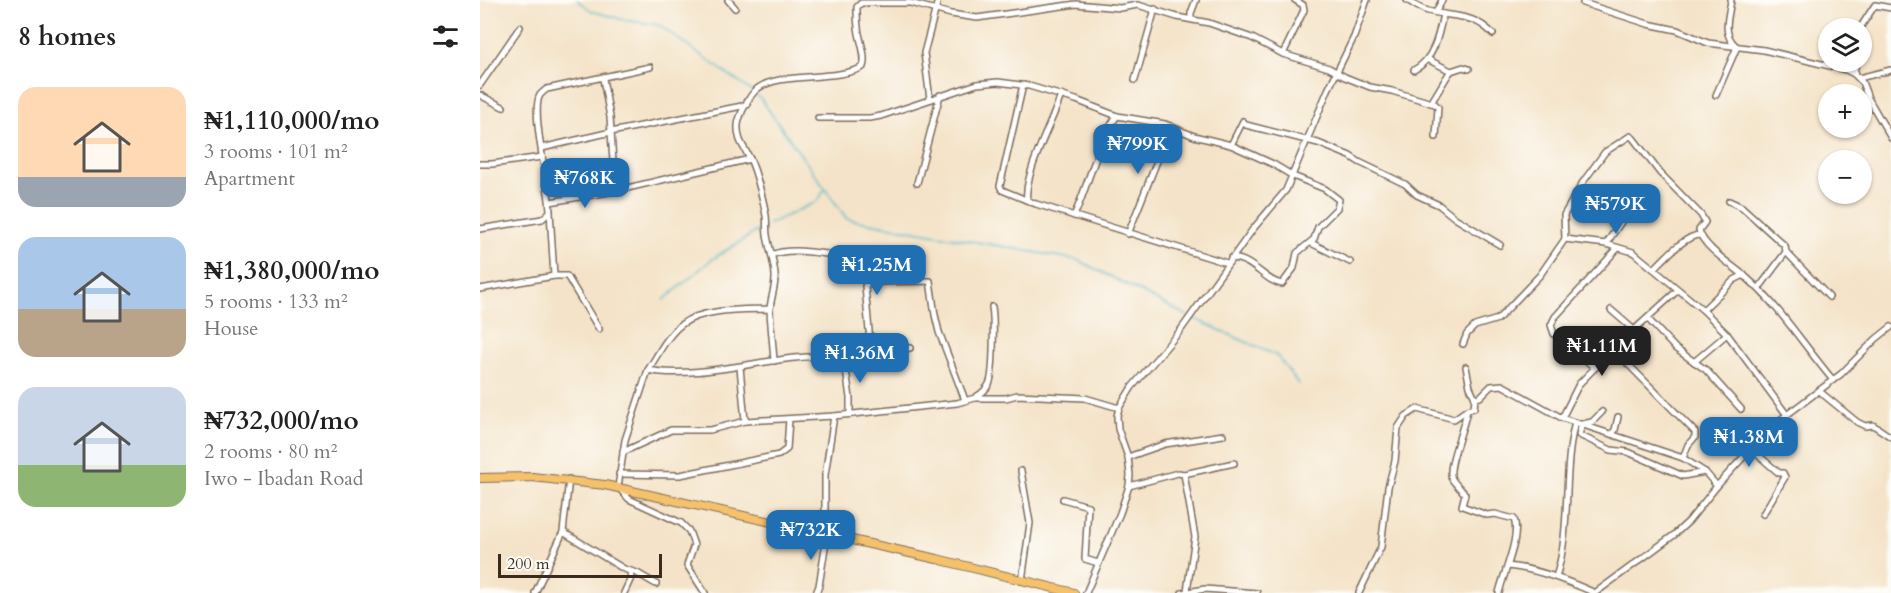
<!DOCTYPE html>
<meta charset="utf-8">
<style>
:root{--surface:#fff;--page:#f6f6f6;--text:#222;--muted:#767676;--accent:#1f6fb2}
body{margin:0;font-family:Cardo,serif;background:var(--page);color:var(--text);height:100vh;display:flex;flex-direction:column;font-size:22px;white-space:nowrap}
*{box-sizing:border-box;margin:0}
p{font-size:20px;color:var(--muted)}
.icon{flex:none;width:33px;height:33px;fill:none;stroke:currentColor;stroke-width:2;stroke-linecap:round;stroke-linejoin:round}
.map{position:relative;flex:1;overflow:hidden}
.side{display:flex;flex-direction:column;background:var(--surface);width:480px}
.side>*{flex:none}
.controls{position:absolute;left:1338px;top:18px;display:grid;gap:12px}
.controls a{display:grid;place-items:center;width:54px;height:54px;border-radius:50%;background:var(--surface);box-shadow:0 2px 4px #0004;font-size:30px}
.scale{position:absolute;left:18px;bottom:15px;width:164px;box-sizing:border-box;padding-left:6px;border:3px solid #3b2a1e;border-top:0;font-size:16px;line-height:21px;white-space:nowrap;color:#3b2a1e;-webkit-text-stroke:4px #fdfcf7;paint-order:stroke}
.price{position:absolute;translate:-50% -51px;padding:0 14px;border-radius:12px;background:var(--accent);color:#fff;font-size:20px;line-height:39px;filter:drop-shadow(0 2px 3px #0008)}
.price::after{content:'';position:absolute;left:50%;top:36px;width:18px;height:14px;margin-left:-9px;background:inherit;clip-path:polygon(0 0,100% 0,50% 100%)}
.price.on{background:#222;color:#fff}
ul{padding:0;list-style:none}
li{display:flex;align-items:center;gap:18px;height:150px;padding:0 18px}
li span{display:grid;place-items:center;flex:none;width:168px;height:120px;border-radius:18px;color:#555}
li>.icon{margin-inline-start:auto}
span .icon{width:72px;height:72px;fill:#fffc;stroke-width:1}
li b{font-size:26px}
h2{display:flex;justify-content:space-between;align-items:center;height:72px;padding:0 18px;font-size:26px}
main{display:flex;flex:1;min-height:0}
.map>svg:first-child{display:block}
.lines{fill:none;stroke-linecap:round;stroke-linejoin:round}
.stream{stroke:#48b4c4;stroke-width:1.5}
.minor-casing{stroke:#7c6b5a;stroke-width:8}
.primary-casing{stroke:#7c6b5a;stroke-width:10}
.minor{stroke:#fff;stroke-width:5}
.primary{stroke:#f5c16b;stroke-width:8}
</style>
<main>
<section class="side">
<h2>8 homes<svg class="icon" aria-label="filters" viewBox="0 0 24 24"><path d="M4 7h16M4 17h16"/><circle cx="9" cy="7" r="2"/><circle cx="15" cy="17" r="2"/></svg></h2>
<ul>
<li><span style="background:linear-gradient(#ffd9b3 75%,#9aa5b1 0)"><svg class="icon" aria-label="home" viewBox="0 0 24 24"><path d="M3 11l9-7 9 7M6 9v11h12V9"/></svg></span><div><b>₦1,110,000/mo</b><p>3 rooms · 101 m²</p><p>Apartment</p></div></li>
<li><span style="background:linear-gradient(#a9c7e8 60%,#b9a48a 0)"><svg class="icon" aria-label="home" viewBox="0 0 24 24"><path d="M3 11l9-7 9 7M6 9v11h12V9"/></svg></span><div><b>₦1,380,000/mo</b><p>5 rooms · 133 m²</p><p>House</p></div></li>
<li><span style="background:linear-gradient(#c9d6e8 65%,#8fb573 0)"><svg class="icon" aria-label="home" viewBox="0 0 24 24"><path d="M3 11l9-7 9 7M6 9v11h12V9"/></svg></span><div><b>₦732,000/mo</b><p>2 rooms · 80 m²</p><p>Iwo - Ibadan Road</p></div></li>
</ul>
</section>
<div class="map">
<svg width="1411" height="593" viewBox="0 0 1411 593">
<rect width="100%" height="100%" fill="#fdfcf7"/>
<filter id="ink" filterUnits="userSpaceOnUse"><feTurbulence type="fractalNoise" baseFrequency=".0167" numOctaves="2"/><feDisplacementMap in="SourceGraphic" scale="12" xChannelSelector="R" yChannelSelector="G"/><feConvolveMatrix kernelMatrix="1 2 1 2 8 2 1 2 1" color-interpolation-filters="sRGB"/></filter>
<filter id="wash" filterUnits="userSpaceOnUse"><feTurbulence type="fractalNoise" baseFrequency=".008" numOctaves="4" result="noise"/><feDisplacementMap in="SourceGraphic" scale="24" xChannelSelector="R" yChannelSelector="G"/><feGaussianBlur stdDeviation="1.35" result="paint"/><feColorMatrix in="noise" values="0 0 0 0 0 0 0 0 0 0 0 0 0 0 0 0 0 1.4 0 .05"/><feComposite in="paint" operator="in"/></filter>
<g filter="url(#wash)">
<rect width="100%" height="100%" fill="#f4e3c8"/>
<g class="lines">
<g class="stream">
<path d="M97,0L112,11L144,20L179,25L271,91"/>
<path d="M274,94L280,98L367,219L598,260L708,316"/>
<path d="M289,224L338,201L344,190"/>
<path d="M184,300L231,260L285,226"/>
<path d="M713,318L797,356L819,385"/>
</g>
</g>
</g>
<g filter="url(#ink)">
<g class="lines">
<defs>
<g id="minor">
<path d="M248,0L255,8"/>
<path d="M927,0C933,4 940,9 948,11C973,18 992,12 1013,34"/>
<path d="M1251,0C1249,17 1241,33 1256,46"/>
<path d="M1103,3L1168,24L1197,30L1228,43L1284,50L1366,70L1374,74L1382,82L1388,98L1411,138"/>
<path d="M956,12L962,0"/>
<path d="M711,19V13L716,0"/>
<path d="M1380,28L1395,5L1411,8"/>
<path d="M803,54L824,10L823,5L815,0"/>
<path d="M947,59L971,71"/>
<path d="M934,70C954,60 959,34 963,14"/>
<path d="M1374,74L1376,62"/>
<path d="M1379,78L1411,70"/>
<path d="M123,79L130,117L135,191"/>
<path d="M655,80L675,9"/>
<path d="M0,85L40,27"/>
<path d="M543,85L520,186L522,190L556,204L747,263"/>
<path d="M0,95L23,107"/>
<path d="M1236,95L1257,47"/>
<path d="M450,99L444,53L458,0"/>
<path d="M951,103L968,75L971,71L983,67L989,69"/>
<path d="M338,118H390L401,116L497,84L518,82L549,86L596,100L637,116L685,124L714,136L751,145L793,164L813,176L845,189L859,200L857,208L838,227L834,239L817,253L814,268L802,284C785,282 774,259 751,258"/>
<path d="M751,145L763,121L766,125L838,143L870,156L879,162L925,184L937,195L959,205L975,218L1020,245"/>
<path d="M62,148L131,132L267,105"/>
<path d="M0,164H12L62,157"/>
<path d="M437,183L460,95"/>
<path d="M547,200C543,175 573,121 581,95"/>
<path d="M1249,201L1262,207L1305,246L1306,252L1279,288"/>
<path d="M70,202L135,191L270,159"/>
<path d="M70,212L74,276"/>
<path d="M594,216C608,186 618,141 637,116"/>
<path d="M0,229L62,219L70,212C70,188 50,111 60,95C62,93 65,90 67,89L170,67"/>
<path d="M648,234L691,126"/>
<path d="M831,243L870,262"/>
<path d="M1126,244L1143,219L1154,210L1151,200L1138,193"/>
<path d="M1306,252L1349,297"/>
<path d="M292,255C307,248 331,252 347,254"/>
<path d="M1174,269C1184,259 1205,235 1220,235"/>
<path d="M0,289L74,276H87L119,329"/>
<path d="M1131,310L1154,330L1198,290"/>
<path d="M1223,310L1254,280L1264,275"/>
<path d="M1168,319L1196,349L1226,370L1261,409"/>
<path d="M983,344L987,334L995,326L1018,319L1060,275L1085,239"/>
<path d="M1133,349L1215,432V437L1208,445L1203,458"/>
<path d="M391,353L385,286L392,282L450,281L455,315L459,332L485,400"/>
<path d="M364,355L370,398V414"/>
<path d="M294,361C293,345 291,328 290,311C290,299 296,287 295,275C294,261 289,248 287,235C286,229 287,222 286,216C284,203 276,171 270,159C264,146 257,141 258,125C259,115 269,96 277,89C300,71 354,82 383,67C387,55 379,40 378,27C377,20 377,13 377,7L381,3H430L471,14L497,18L596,4L640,8L658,5L697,17L729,23L772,38L803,54L849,68L865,77L890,87L912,91L955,104L958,107L956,137"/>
<path d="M1214,362L1247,334"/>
<path d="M260,367L265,421"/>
<path d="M986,367L990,387L995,398"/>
<path d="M1115,368L1074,334L1071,325L1075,317L1138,248"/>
<path d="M168,370C178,355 187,335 202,324C223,308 265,310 290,309"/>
<path d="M1339,391L1377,422L1385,426L1393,425L1411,437"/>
<path d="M496,397C501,394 506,390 509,384C514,376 514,318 512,307"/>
<path d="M987,410C985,426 966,468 972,479C975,484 981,489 985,494L982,506L1007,515L1015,514L1034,519C1041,537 1023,574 1019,593"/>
<path d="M1122,412L1112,422L1102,424L1099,435L1131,450L1148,452L1203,476L1225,472"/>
<path d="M1307,415L1247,334L1223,310L1153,252L1126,244L1085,239L1084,215L1103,182L1125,152L1150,136L1153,138L1180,173L1221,215L1225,222L1219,230C1222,247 1255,267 1267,278C1301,308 1324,346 1353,380"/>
<path d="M1082,418L1099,384L1138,344L1155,330"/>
<path d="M1132,434L1135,430L1138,417"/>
<path d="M1271,449L1299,473H1303L1305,477L1283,514"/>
<path d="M143,452L191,430H230L265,421L354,416L477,403L495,398H526L537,395L605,398L639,408"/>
<path d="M648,457L685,444L743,435"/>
<path d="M541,471L550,523L542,581"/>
<path d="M139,474L200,475L299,455L307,449L309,419"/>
<path d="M704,474L754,463"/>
<path d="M649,486L698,473L704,474L715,537L707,591"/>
<path d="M583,499L608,506L605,559L618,563"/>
<path d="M83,532L144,569L157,573L176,584"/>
<path d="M1028,566C1058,569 1088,581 1115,593L1194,535L1209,521L1237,486L1277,442L1300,420L1361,374L1396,339L1411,327"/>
<path d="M1076,577C1092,527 1082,473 1095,422"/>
<path d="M55,593L83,532L89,479"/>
<path d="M144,593L151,578L150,572"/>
<path d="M225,593L207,565L214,545L209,531L201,523L149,499L138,487L145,440L168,370C209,379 273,362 315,358C354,354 392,355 430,348"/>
<path d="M336,593L339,586L347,535L345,517V475L354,416"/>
<path d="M606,593L640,513L649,486L650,475L648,457L638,429L637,416L639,408L652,387L700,331L773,229L806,190L848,90L874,37L887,0"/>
<path d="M702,593L725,589L777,593"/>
<path d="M879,593L901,547L908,487L915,461L918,428L926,416L937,409L974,419L987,410L994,408L995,398L1000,397L1011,386L1022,385L1082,418L1203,458L1225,472L1237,486"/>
</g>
<path id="primary" d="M0,478L52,477L125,485L457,559L594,593"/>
</defs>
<use href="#minor" class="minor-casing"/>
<use href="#primary" class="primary-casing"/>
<use href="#minor" class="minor"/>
<use href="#primary" class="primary"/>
</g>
</g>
</svg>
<div class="controls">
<a><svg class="icon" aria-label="layers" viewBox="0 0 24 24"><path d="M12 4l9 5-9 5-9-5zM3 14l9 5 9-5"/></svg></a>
<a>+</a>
<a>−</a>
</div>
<div class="scale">200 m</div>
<b class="price" style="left:658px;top:175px">₦799K</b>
<b class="price" style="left:105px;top:209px">₦768K</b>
<b class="price" style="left:1136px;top:235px">₦579K</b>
<b class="price" style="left:397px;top:296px">₦1.25M</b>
<b class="price on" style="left:1122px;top:377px">₦1.11M</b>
<b class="price" style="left:380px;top:384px">₦1.36M</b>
<b class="price" style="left:1269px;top:468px">₦1.38M</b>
<b class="price" style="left:331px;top:561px">₦732K</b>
</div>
</main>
